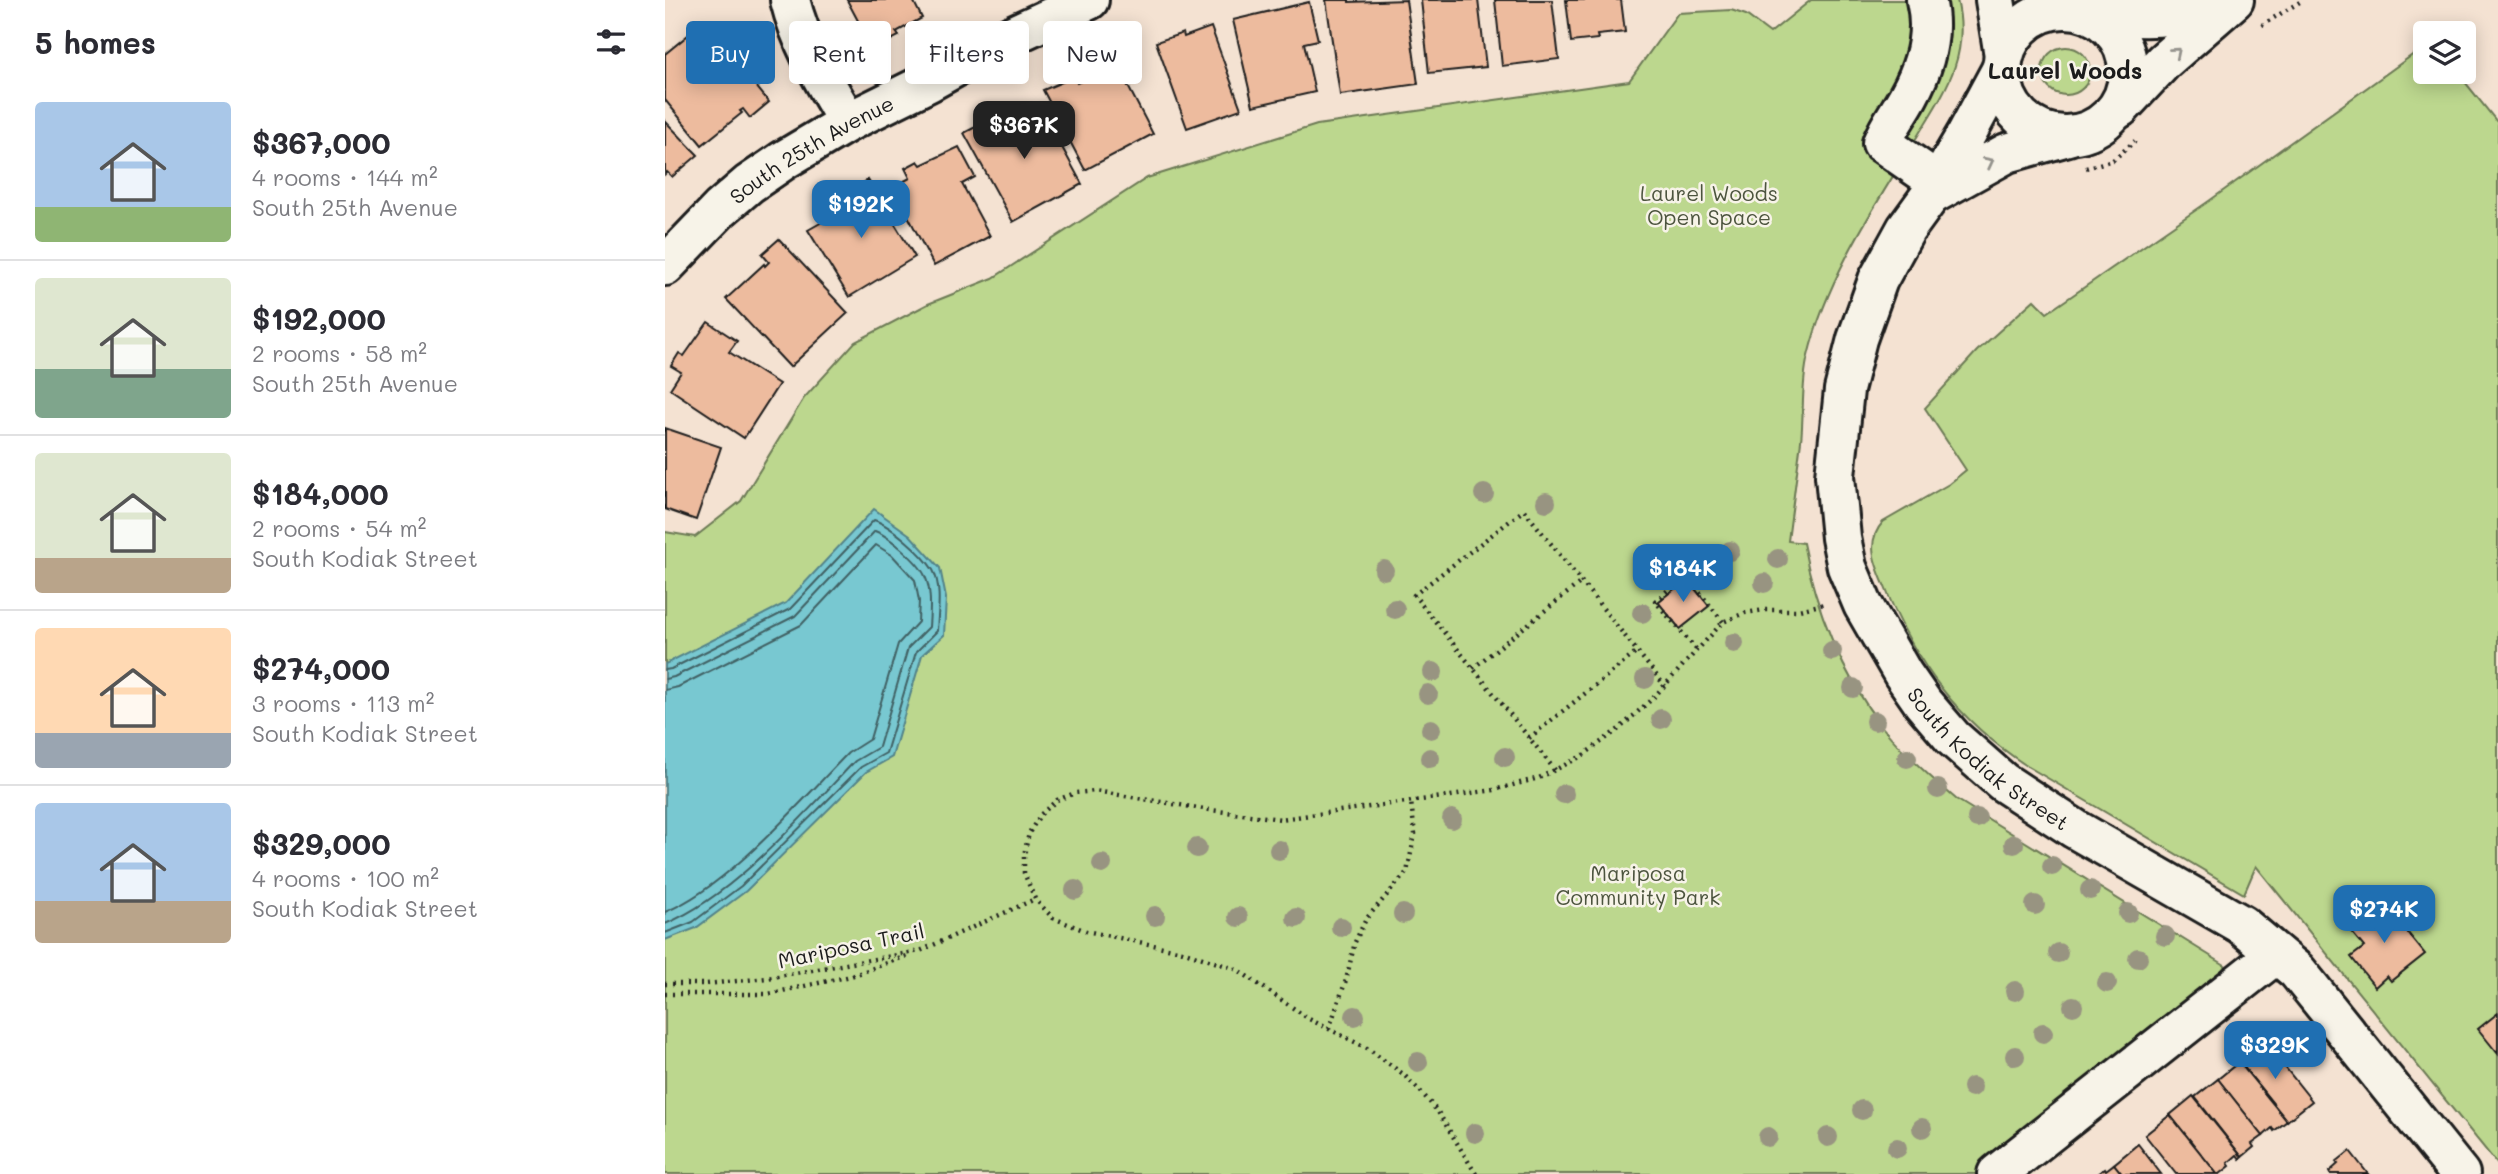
<!DOCTYPE html>
<meta charset="utf-8">
<style>
:root{--surface:#fff;--page:#f2f2f3;--text:#2b2b33;--muted:#7c7c81;--line:#e1e1e2;--accent:#1f6fb2}
body{margin:0;font-family:Mali,sans-serif;background:var(--page);color:var(--text);height:100vh;display:flex;flex-direction:column;font-size:26px;white-space:nowrap}
*{box-sizing:border-box;margin:0}
p{font-size:23px;color:var(--muted)}
.icon{flex:none;width:38px;height:38px;fill:none;stroke:currentColor;stroke-width:2;stroke-linecap:round;stroke-linejoin:round}
.map{position:relative;flex:1;overflow:hidden}
.details{display:flex;flex-direction:column;background:var(--surface);width:665px}
.details>*{flex:none}
.guide{position:absolute;left:21px;top:21px;width:665px;height:63px;display:flex;gap:14px}
.controls{position:absolute;left:1748px;top:21px;display:grid;gap:14px}
.controls a{display:grid;place-items:center;width:63px;height:63px;border-radius:7px;background:var(--surface);box-shadow:0 4px 18px #0003;font-size:35px}
.price{position:absolute;translate:-50% -60px;padding:0 16px;border-radius:14px;background:var(--accent);color:#fff;font-size:23px;line-height:46px;filter:drop-shadow(0 2px 4px #0008)}
.price::after{content:'';position:absolute;left:50%;top:42px;width:21px;height:16px;margin-left:-10px;background:inherit;clip-path:polygon(0 0,100% 0,50% 100%)}
.price.active{background:#222;color:#fff}
ul{padding:0;list-style:none}
li{display:flex;align-items:center;gap:21px;height:175px;padding:0 35px}
li+li{border-top:2px solid var(--line)}
li span{display:grid;place-items:center;flex:none;width:196px;height:140px;border-radius:7px;color:#555}
li>.icon{margin-inline-start:auto}
span .icon{width:84px;height:84px;fill:#fffc;stroke-width:1}
li b{font-size:30px}
h2{display:flex;justify-content:space-between;align-items:center;height:84px;padding:0 35px;font-size:30px}
.chip{padding:0 24px;border-radius:7px;background:var(--surface);box-shadow:0 4px 18px #0003;font-size:24px;line-height:63px}
.chip.active{background:var(--accent);color:#fff}
main{display:flex;flex:1;min-height:0}
.map>svg:first-child{display:block}
.green{fill:#bcd78e;stroke:#6c7a55;stroke-width:2}
.water{fill:#78c8d1;stroke:#538389;stroke-width:2}
.lines{fill:none;stroke-linecap:round;stroke-linejoin:round}
.shore{stroke:#416164;stroke-width:2}
.building{fill:#edbb9e;stroke:#1c1c1c;stroke-width:2}
.minor-casing{stroke:#1c1c1c;stroke-width:44}
.path{stroke:#1c1c1c;stroke-width:4.5;stroke-dasharray:2 5;stroke-linecap:butt}
.minor{stroke:#f7f3e8;stroke-width:38}
.tree{fill:#989481}
.oneway{stroke:#94928c}
.labels{text-anchor:middle;dominant-baseline:central;stroke-width:5;stroke-linejoin:round;paint-order:stroke}
.street-label{font-size:21px;fill:#1c1c1c;stroke:#f7f3e8}
.park-label{font-size:21px;fill:#4c543e;stroke:#f7f3e8}
.neighbourhood-label{font-size:23px;font-weight:bold;fill:#1c1c1c;stroke:#f7f3e8}
</style>
<main>
<section class="details">
<h2>5 homes<svg class="icon" aria-label="filters" viewBox="0 0 24 24"><path d="M4 7h16M4 17h16"/><circle cx="9" cy="7" r="2"/><circle cx="15" cy="17" r="2"/></svg></h2>
<ul>
<li><span style="background:linear-gradient(#a9c7e8 75%,#8fb573 0)"><svg class="icon" aria-label="home" viewBox="0 0 24 24"><path d="M3 11l9-7 9 7M6 9v11h12V9"/></svg></span><div><b>$367,000</b><p>4 rooms · 144 m²</p><p>South 25th Avenue</p></div></li>
<li><span style="background:linear-gradient(#dfe7d0 65%,#7fa58c 0)"><svg class="icon" aria-label="home" viewBox="0 0 24 24"><path d="M3 11l9-7 9 7M6 9v11h12V9"/></svg></span><div><b>$192,000</b><p>2 rooms · 58 m²</p><p>South 25th Avenue</p></div></li>
<li><span style="background:linear-gradient(#dfe7d0 75%,#b9a48a 0)"><svg class="icon" aria-label="home" viewBox="0 0 24 24"><path d="M3 11l9-7 9 7M6 9v11h12V9"/></svg></span><div><b>$184,000</b><p>2 rooms · 54 m²</p><p>South Kodiak Street</p></div></li>
<li><span style="background:linear-gradient(#ffd9b3 75%,#9aa5b1 0)"><svg class="icon" aria-label="home" viewBox="0 0 24 24"><path d="M3 11l9-7 9 7M6 9v11h12V9"/></svg></span><div><b>$274,000</b><p>3 rooms · 113 m²</p><p>South Kodiak Street</p></div></li>
<li><span style="background:linear-gradient(#a9c7e8 70%,#b9a48a 0)"><svg class="icon" aria-label="home" viewBox="0 0 24 24"><path d="M3 11l9-7 9 7M6 9v11h12V9"/></svg></span><div><b>$329,000</b><p>4 rooms · 100 m²</p><p>South Kodiak Street</p></div></li>
</ul>
</section>
<div class="map">
<svg width="1833" height="1174" viewBox="0 0 1833 1174">
<rect width="100%" height="100%" fill="#f4e2d2"/>
<filter id="ink" filterUnits="userSpaceOnUse"><feTurbulence type="fractalNoise" baseFrequency=".0143" numOctaves="2"/><feDisplacementMap in="SourceGraphic" scale="14" xChannelSelector="R" yChannelSelector="G"/><feConvolveMatrix kernelMatrix="1 2 1 2 8 2 1 2 1" color-interpolation-filters="sRGB"/></filter>
<g filter="url(#ink)">
<g class="green">
<path d="M1146,0H1292C1307,61 1275,97 1246,147C1206,212 1161,281 1143,356C1136,383 1139,413 1136,441C1132,474 1127,508 1123,541L1138,543C1150,608 1177,675 1218,728C1239,754 1265,777 1291,799L1560,965L1551,982L1311,1174H0V532L30,537L76,501L139,398L190,342L263,304L328,278L482,178L652,125L964,81L1013,13L1066,10L1081,15L1105,33Z"/>
<path d="M1760,46V72H1792L1833,123V1165L1591,866L1579,894L1362,766C1293,721 1250,663 1220,587C1210,564 1200,542 1218,522L1284,484L1301,470L1260,408L1312,351L1369,300L1382,313L1544,201Z"/>
<circle cx="1401" cy="71" r="24"/>
</g>
<path class="water" d="M209,509L245,535L275,568L281,598L279,635L257,655L227,757L201,772L81,891L31,928L0,940V664L121,603Z"/>
<g class="lines">
<g class="shore">
<path d="M0,670L6,669L125,609L209,520C227,526 258,554 268,570C277,586 273,613 272,631L251,652L221,753L196,767L76,886L28,922L0,933"/>
<path d="M0,679L9,677L130,616L210,531C224,536 254,562 260,576C267,591 265,611 264,627L243,648L214,747L190,761C139,814 69,896 0,924"/>
<path d="M0,690L13,687L136,625L211,545L227,555L250,580L254,601L253,622L233,644L205,739L183,753C135,802 63,887 0,912"/>
</g>
</g>
<g class="building">
<path d="M182,0H248L257,18L231,32L234,36L208,49Z"/>
<path d="M661,0H684V2L741,0L753,84L675,95Z"/>
<path d="M756,0H813L821,67L764,73Z"/>
<path d="M830,0H887L894,59L837,66Z"/>
<path d="M901,0H956L960,32L932,35L933,39L906,42Z"/>
<path d="M644,2L653,40L639,43L650,92L588,106L568,20Z"/>
<path d="M39,22L104,102L85,118L78,109L75,111L77,113L37,145L0,100V54Z"/>
<path d="M546,27L576,109L522,128L491,42L518,33L519,37Z"/>
<path d="M452,65L488,134L420,170L378,90L409,77L412,83Z"/>
<path d="M373,103L417,184L348,222L299,133L320,122L325,131L329,129L328,126Z"/>
<path d="M0,121L33,155L7,177L2,172L0,174Z"/>
<path d="M294,147L310,177L297,184L325,236L269,266L228,187L245,178L240,168L253,161L256,165Z"/>
<path d="M203,180L250,257L184,297L143,230L166,217L164,214L179,206L175,200L184,194L182,193Z"/>
<path d="M114,239L183,313L125,367L61,299L99,264L100,266L104,262L97,254Z"/>
<path d="M43,322L72,341L64,352L114,384L79,438L5,389L16,372L6,366L14,353L19,356Z"/>
<path d="M0,428L56,447L31,520L0,509Z"/>
<path d="M1022,579L1044,606L1015,629L993,602Z"/>
<path d="M1717,901L1760,954L1726,981L1722,976L1710,987L1686,957L1699,947L1683,928Z"/>
<path d="M1833,1013V1054L1813,1029Z"/>
<path d="M1600,1042L1647,1101L1622,1121L1573,1060Z"/>
<path d="M1574,1062L1622,1121L1609,1131L1607,1128L1598,1136L1553,1079Z"/>
<path d="M1553,1079L1598,1136L1587,1144L1589,1147L1577,1157L1530,1097Z"/>
<path d="M1528,1096L1577,1157L1575,1159L1572,1155L1563,1163L1565,1166L1555,1174H1552L1505,1115Z"/>
<path d="M1505,1115L1552,1174H1511L1480,1135Z"/>
<path d="M1473,1144L1496,1174H1457L1449,1164Z"/>
<path d="M1685,1151L1703,1174H1665L1664,1172L1673,1164L1671,1162Z"/>
<path d="M1449,1164L1457,1174H1432L1440,1168L1441,1170Z"/>
</g>
<g class="lines">
<defs>
<g id="minor">
<path d="M125,0C136,45 160,83 183,122"/>
<path d="M1261,0C1269,33 1260,66 1244,95C1235,112 1224,125 1217,143L1273,182"/>
<path d="M1330,0L1339,56"/>
<circle cx="1400" cy="72" r="63"/>
<path d="M1423,13C1478,20 1510,20 1563,2"/>
<path id="s1" d="M1337,68L1302,133L1265,196L1241,229L1213,280L1192,339L1179,390L1170,476L1176,538L1182,567L1198,605L1238,674L1258,703L1288,738L1338,782L1410,829L1577,925L1632,971L1795,1174"/>
<path d="M1455,108L1499,61L1569,0"/>
<path d="M1266,195L1342,153L1403,136"/>
<path id="s2" d="M0,266L55,209L84,184L119,160L183,122L264,82L350,34L424,0"/>
<path d="M1332,1174L1611,954"/>
</g>
</defs>
<use href="#minor" class="minor-casing"/>
<g class="path">
<path d="M1597,25L1638,0"/>
<path d="M1421,168L1448,160L1470,141"/>
<path d="M1031,649L990,601L1021,575L1058,622"/>
<path d="M808,668L916,582"/>
<path d="M864,738L972,652"/>
<path d="M890,770L749,595L859,510L1000,686"/>
<path d="M0,984H42L102,978L255,951L370,899"/>
<path d="M0,994H103L186,976L242,956"/>
<path d="M664,1029L681,980L690,942L701,919L742,872L750,834L746,802"/>
<path d="M811,1174L773,1112L757,1093L738,1074L702,1048L644,1019L573,970L517,951L421,931L388,918L370,899L359,873V855L364,833L375,815L392,800L410,793L430,791L545,810L616,819L829,790L874,778L917,756L954,729L988,698L1058,622L1080,613L1099,610H1134L1159,604"/>
</g>
<use href="#minor" class="minor"/>
</g>
<g class="tree">
<circle cx="819" cy="494" r="10"/>
<circle cx="881" cy="502" r="10"/>
<circle cx="1065" cy="551" r="10"/>
<circle cx="1113" cy="559" r="10"/>
<circle cx="719" cy="570" r="10"/>
<circle cx="1099" cy="583" r="10"/>
<circle cx="730" cy="609" r="10"/>
<circle cx="977" cy="613" r="10"/>
<circle cx="1069" cy="643" r="10"/>
<circle cx="1167" cy="651" r="10"/>
<circle cx="768" cy="672" r="10"/>
<circle cx="980" cy="679" r="10"/>
<circle cx="1188" cy="688" r="10"/>
<circle cx="763" cy="694" r="10"/>
<circle cx="996" cy="719" r="10"/>
<circle cx="1210" cy="721" r="10"/>
<circle cx="766" cy="729" r="10"/>
<circle cx="840" cy="757" r="10"/>
<circle cx="765" cy="758" r="10"/>
<circle cx="1242" cy="758" r="10"/>
<circle cx="1273" cy="789" r="10"/>
<circle cx="899" cy="794" r="10"/>
<circle cx="1312" cy="818" r="10"/>
<circle cx="787" cy="819" r="10"/>
<circle cx="1349" cy="844" r="10"/>
<circle cx="532" cy="848" r="10"/>
<circle cx="614" cy="850" r="10"/>
<circle cx="437" cy="864" r="10"/>
<circle cx="1387" cy="866" r="10"/>
<circle cx="410" cy="890" r="10"/>
<circle cx="1425" cy="890" r="10"/>
<circle cx="1370" cy="905" r="10"/>
<circle cx="1463" cy="913" r="10"/>
<circle cx="738" cy="914" r="10"/>
<circle cx="490" cy="916" r="10"/>
<circle cx="573" cy="917" r="10"/>
<circle cx="631" cy="918" r="10"/>
<circle cx="676" cy="927" r="10"/>
<circle cx="1500" cy="936" r="10"/>
<circle cx="1393" cy="953" r="10"/>
<circle cx="1473" cy="958" r="10"/>
<circle cx="1442" cy="983" r="10"/>
<circle cx="1350" cy="991" r="10"/>
<circle cx="1408" cy="1006" r="10"/>
<circle cx="690" cy="1016" r="10"/>
<circle cx="1378" cy="1033" r="10"/>
<circle cx="1350" cy="1056" r="10"/>
<circle cx="753" cy="1062" r="10"/>
<circle cx="1307" cy="1087" r="10"/>
<circle cx="1197" cy="1110" r="10"/>
<circle cx="1257" cy="1128" r="10"/>
<circle cx="810" cy="1133" r="10"/>
<circle cx="1103" cy="1137" r="10"/>
<circle cx="1163" cy="1137" r="10"/>
<circle cx="1232" cy="1148" r="10"/>
</g>
<defs><path id="oneway-chevron" d="M-2-3.5L2.5 0L-2 3.5" fill="none" stroke-width="1.6" stroke-linecap="round" stroke-linejoin="round" transform="scale(1.75)"/></defs>
<g class="oneway">
<use href="#oneway-chevron" transform="translate(1511 52) rotate(-40)"/>
<use href="#oneway-chevron" transform="translate(1324 162) rotate(-27)"/>
</g>
</g>
<g class="labels">
<g class="street-label">
<text stroke="none"><textPath href="#s2" startOffset="189">South 25th Avenue</textPath></text>
<text stroke="none"><textPath href="#s1" startOffset="782">South Kodiak Street</textPath></text>
<text transform="translate(186 945) rotate(-12)">Mariposa Trail</text>
</g>
<g class="park-label">
<text x="1044" y="192">Laurel Woods<tspan x="1044" dy="24">Open Space</tspan></text>
<text x="973" y="872">Mariposa<tspan x="973" dy="24">Community Park</tspan></text>
</g>
<g class="neighbourhood-label">
<text x="1400" y="70">Laurel Woods</text>
</g>
</g>
</svg>
<div class="controls">
<a><svg class="icon" aria-label="layers" viewBox="0 0 24 24"><path d="M12 4l9 5-9 5-9-5zM3 14l9 5 9-5"/></svg></a>
</div>
<b class="price active" style="left:359px;top:161px">$367K</b>
<b class="price" style="left:196px;top:240px">$192K</b>
<b class="price" style="left:1018px;top:604px">$184K</b>
<b class="price" style="left:1719px;top:945px">$274K</b>
<b class="price" style="left:1610px;top:1081px">$329K</b>
<div class="guide">
<a class="chip active">Buy</a>
<a class="chip">Rent</a>
<a class="chip">Filters</a>
<a class="chip">New</a>
</div>
</div>
</main>
